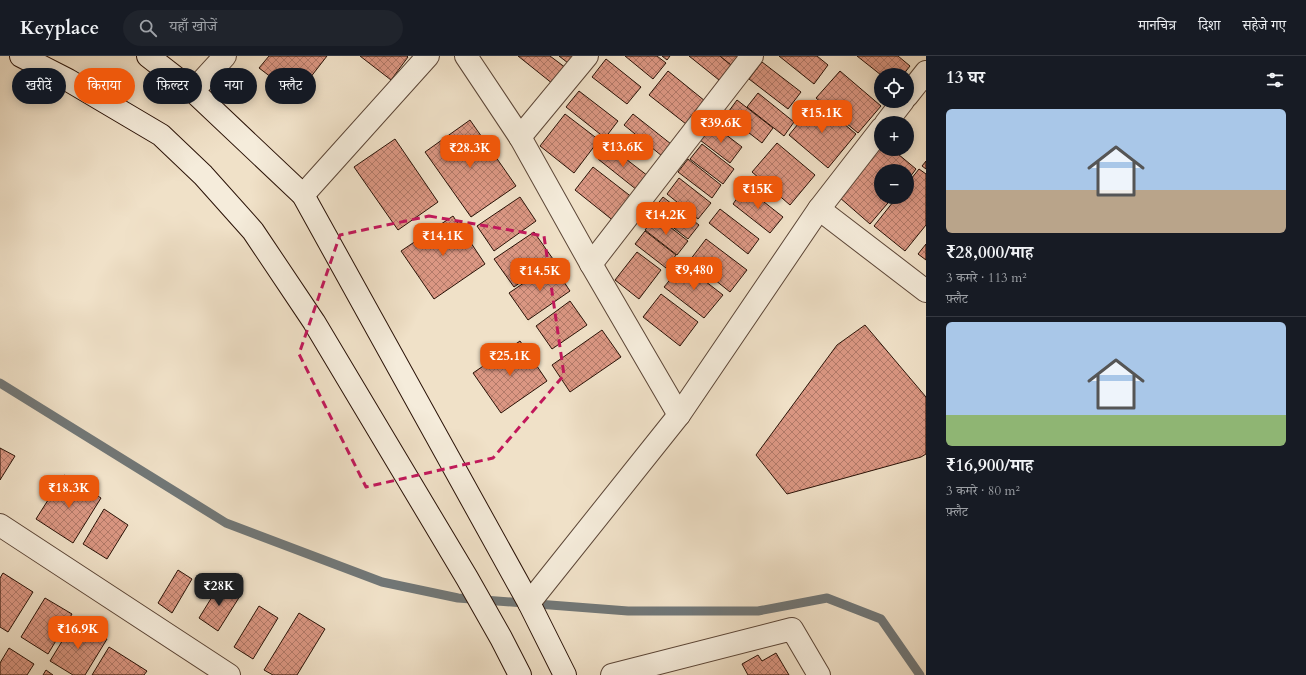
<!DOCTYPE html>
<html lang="hi">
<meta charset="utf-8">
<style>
:root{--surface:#171b24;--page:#20242c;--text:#f1f3f6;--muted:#9ea1a6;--line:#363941;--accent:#ea580c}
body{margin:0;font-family:Cardo,"Noto Serif Devanagari",serif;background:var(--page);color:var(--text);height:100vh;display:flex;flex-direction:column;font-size:15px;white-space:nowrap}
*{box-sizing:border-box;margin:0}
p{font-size:13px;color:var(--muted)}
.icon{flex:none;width:22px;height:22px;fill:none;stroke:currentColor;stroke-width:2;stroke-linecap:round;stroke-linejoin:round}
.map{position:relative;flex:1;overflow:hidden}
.details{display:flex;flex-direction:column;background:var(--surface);width:380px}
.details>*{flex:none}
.guide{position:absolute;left:12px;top:12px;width:380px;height:36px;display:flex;gap:8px}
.buttons{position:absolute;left:874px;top:12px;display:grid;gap:8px}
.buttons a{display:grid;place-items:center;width:40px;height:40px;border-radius:50%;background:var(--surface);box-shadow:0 2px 10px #0003;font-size:20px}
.price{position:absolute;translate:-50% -34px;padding:0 9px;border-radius:8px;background:var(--accent);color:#fff;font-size:13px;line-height:26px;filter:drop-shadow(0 1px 2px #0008)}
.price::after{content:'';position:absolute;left:50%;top:24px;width:12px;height:9px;margin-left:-6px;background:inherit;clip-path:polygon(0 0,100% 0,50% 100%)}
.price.active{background:#222;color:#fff}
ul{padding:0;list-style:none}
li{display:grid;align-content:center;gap:8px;height:212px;padding:0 20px}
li+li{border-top:1px solid var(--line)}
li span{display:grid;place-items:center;height:124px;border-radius:6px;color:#555}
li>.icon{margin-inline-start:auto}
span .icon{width:72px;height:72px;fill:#fffc;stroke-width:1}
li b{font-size:17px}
h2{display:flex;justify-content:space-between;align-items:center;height:48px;padding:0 20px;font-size:17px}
.tag{padding:0 14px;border-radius:18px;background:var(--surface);box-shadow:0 2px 10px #0003;font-size:14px;line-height:36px}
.tag.active{background:var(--accent);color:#fff}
header{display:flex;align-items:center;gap:24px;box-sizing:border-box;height:56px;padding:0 20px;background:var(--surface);border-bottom:1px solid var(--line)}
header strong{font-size:19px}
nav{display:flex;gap:22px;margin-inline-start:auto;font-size:14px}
.search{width:280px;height:36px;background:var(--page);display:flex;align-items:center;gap:10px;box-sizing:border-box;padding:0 14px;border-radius:22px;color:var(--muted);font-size:15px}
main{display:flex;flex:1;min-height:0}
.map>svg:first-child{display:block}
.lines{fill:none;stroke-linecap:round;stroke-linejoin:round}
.stream{stroke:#717777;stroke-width:9}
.building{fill:url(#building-cross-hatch);stroke:#2a1207}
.street-casing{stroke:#5c4637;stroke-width:24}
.secondary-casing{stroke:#2a1207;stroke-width:24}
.street{stroke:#f5ecdb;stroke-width:22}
.secondary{stroke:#f5ecdb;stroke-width:22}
.marked{fill:none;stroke:#c2185b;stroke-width:3;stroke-dasharray:8 5;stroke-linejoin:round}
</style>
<header>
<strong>Keyplace</strong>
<div class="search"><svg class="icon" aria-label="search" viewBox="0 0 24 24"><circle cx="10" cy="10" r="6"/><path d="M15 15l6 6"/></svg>यहाँ खोजें</div>
<nav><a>मानचित्र</a><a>दिशा</a><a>सहेजे गए</a></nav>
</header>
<main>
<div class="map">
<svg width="926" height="619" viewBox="0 0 926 619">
<defs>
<pattern id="building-cross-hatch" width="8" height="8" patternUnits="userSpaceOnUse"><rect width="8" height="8" fill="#db9783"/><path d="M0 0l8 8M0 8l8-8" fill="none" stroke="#b27a69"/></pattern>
</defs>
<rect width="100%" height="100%" fill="#f0e1c8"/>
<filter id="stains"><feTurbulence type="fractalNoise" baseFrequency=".005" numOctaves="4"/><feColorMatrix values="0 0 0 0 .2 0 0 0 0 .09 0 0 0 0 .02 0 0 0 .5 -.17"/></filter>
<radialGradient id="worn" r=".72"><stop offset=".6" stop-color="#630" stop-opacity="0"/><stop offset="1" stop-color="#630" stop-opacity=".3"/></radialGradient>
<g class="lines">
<path class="stream" d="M0,327L226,467L382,526L458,542L628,555H758L827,542L881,563L920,619"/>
</g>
<g class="building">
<path d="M269,0H327L296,40L259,12Z"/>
<path d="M360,0H407L408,1L391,24Z"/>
<path d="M518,0H550L566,12L553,28Z"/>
<path d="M559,0H573L568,7Z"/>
<path d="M625,0H657L666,7L653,23Z"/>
<path d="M662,0H670L667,4Z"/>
<path d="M689,0H720L736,13L724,28Z"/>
<path d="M720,0H746L736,13Z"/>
<path d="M779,0H817L828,9L814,28Z"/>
<path d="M857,0H898L910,10L903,19H881Z"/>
<path d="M606,3L641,31L627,48L592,21Z"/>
<path d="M762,6L801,36L788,53L749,23Z"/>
<path d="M668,15L705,45L686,68L649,39Z"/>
<path d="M840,15L881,50L858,77L816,42Z"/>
<path d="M579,35L618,65L605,82L566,51Z"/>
<path d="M758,37L794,66L784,80L747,51Z"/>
<path d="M737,44L773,72L762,87L726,59Z"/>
<path d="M817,45L856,78L828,112L789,79Z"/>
<path d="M565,58L599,84L574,117L540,90Z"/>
<path d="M633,58L671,88L662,100L624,69Z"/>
<path d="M470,64L516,130L471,161L425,96Z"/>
<path d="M712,68L742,91L730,107L700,84Z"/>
<path d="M395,83L438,146L398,174L354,111Z"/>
<path d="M777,87L815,119L790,149L752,116Z"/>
<path d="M702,88L734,113L723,128L690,103Z"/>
<path d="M609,90L648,120L637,134L598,103Z"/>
<path d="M881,91V93H892L916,113L907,125V115H881V141H893L870,168L839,141Z"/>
<path d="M688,103L721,129L712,142L678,116Z"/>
<path d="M926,105V113L922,110Z"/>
<path d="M593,111L633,142L615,166L575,134Z"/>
<path d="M919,113L926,118V169L905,195L874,170L897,141H907V128Z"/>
<path d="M679,122L711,147L698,163L667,138Z"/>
<path d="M745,131L783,161L770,177L733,148Z"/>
<path d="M520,141L536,165L494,195L477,170Z"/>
<path d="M663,141L699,169L688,183L652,155Z"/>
<path d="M720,153L759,183L748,198L709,167Z"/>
<path d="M453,160L485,208L434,243L401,195Z"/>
<path d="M656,160L688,185L677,199L645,174Z"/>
<path d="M645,175L676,199L666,212L635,188Z"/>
<path d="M534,176L553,203L514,231L494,203Z"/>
<path d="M706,183L747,214L730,236L690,204Z"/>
<path d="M926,188V204L918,198Z"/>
<path d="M637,196L661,214L639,243L615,224Z"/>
<path d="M552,208L570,235L528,264L509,237Z"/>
<path d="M683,208L723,239L704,262L664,231Z"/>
<path d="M661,238L698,266L680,290L643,261Z"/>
<path d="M570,245L587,269L552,293L536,270Z"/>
<path d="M865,269L926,341V398L921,401L787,438L756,399L837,289Z"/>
<path d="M602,274L621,301L570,336L552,309Z"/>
<path d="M520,285L547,325L501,357L473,317Z"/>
<path d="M0,392L15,400L0,424Z"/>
<path d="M64,419L101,442L73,487L36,463Z"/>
<path d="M104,453L128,469L107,503L83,488Z"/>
<path d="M178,514L192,523L172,557L158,547Z"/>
<path d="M3,517L33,536L8,576L0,571V522Z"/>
<path d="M220,528L240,540L218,575L199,562Z"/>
<path d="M45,542L72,558L48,598L21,581Z"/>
<path d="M259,550L278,562L253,603L234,591Z"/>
<path d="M299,557L325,573L297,619H273L264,614Z"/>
<path d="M75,564L107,583L85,619H73L50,605Z"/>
<path d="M109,591L147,615L144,619H92Z"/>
<path d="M9,592L34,608L27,619H0V607Z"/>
<path d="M776,597L789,619H748L742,608L758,599L762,605Z"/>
<path d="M46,614L53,619H43Z"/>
</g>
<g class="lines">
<defs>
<g id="street">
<path d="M466,0L520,81L591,208L679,359"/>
<path d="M193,35L225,0"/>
<path d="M907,40L926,16"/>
<path d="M886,67L903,45"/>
<path d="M520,81L587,0"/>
<path d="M303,139L428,0"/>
<path d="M819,153L926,235"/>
<path d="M591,208L752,0"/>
<path d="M0,469L229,619"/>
<path d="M529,547L679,359L819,153L881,73"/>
<path d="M612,619L792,573L819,619"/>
</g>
<g id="secondary">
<path d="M21,0L68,24L161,79L203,119L253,175L314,266L467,522L501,582L520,619"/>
<path d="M148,0L193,35L303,139L529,547L565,619"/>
</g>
</defs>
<use href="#street" class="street-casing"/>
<use href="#secondary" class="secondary-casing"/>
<use href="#street" class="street"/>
<use href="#secondary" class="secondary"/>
</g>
<path class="marked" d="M429,160L544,180L564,319L493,402L366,431L299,298L340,179Z"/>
<rect width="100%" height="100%" filter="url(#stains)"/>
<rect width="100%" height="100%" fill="url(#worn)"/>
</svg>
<div class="buttons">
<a><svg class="icon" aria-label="locate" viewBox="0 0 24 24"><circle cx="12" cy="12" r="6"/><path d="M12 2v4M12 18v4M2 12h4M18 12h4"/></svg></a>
<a>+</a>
<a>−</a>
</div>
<b class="price" style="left:822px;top:78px">₹15.1K</b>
<b class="price" style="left:721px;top:88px">₹39.6K</b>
<b class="price" style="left:623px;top:112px">₹13.6K</b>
<b class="price" style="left:470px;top:113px">₹28.3K</b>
<b class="price" style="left:758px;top:154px">₹15K</b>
<b class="price" style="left:666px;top:180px">₹14.2K</b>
<b class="price" style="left:443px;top:201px">₹14.1K</b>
<b class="price" style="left:694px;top:235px">₹9,480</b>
<b class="price" style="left:540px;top:236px">₹14.5K</b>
<b class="price" style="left:510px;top:321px">₹25.1K</b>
<b class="price" style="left:69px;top:453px">₹18.3K</b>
<b class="price active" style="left:219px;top:551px">₹28K</b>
<b class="price" style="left:78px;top:594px">₹16.9K</b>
<div class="guide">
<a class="tag">खरीदें</a>
<a class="tag active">किराया</a>
<a class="tag">फ़िल्टर</a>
<a class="tag">नया</a>
<a class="tag">फ़्लैट</a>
</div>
</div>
<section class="details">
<h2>13 घर<svg class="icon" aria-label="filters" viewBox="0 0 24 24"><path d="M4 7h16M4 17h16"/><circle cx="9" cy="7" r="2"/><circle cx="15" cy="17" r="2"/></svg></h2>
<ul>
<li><span style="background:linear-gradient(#a9c7e8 65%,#b9a48a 0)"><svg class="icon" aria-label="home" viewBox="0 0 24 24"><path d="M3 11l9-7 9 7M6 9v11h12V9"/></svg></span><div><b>₹28,000/माह</b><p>3 कमरे · 113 m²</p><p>फ़्लैट</p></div></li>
<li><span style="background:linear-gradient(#a9c7e8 75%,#8fb573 0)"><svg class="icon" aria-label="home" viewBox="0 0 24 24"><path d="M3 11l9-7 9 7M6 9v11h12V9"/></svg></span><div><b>₹16,900/माह</b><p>3 कमरे · 80 m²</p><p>फ़्लैट</p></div></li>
</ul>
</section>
</main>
